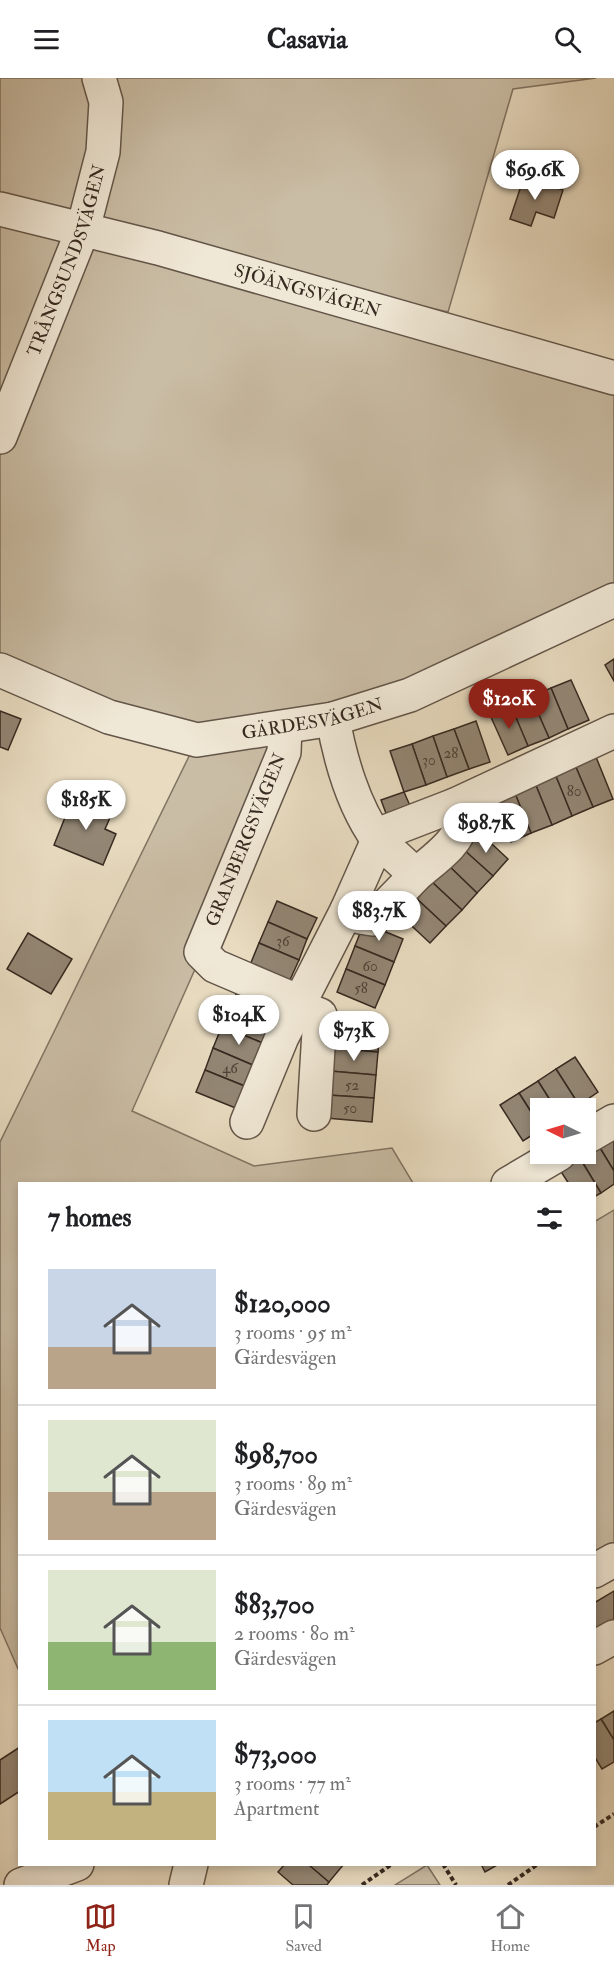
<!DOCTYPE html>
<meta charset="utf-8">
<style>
:root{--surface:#fff;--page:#f6f6f6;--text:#202124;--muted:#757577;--line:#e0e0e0;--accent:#8f2418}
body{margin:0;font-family:"IM FELL Double Pica",serif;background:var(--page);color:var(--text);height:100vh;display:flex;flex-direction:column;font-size:22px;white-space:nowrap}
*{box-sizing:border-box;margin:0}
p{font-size:20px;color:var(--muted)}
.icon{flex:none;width:33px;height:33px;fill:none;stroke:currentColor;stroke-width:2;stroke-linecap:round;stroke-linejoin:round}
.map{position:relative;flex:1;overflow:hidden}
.panel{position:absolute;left:18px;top:1104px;width:578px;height:684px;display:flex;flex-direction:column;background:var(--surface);border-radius:0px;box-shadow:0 3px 9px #0003}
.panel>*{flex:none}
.needle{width:39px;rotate:275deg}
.fabs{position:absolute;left:530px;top:1020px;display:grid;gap:12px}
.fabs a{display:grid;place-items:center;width:66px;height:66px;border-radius:0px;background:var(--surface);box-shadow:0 3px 9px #0003;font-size:30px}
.price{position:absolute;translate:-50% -51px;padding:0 14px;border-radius:21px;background:#fff;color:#222;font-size:20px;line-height:39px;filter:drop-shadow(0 2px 3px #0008)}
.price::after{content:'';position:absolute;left:50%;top:36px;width:18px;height:14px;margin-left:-9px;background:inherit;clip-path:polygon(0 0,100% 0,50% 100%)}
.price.active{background:var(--accent);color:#fff}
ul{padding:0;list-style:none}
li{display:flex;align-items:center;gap:18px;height:150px;padding:0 30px}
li+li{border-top:2px solid var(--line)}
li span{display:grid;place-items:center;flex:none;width:168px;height:120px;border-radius:0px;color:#555}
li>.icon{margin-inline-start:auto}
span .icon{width:72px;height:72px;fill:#fffc;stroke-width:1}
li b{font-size:26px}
h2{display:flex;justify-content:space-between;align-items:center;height:72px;padding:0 30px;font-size:26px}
header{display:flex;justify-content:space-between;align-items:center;height:78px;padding:0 30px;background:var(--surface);font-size:27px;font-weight:700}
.tab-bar{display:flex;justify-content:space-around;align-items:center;height:84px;border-top:2px solid var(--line);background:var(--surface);font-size:16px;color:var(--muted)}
.tab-bar a{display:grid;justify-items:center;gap:3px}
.tab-bar .active{color:var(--accent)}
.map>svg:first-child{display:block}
.green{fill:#cabda5;stroke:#807463;stroke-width:1.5}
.building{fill:#938674;stroke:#372a21;stroke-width:1.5}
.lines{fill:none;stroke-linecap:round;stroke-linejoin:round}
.minor-casing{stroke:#635649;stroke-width:36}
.path{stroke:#372a21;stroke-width:4;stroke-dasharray:4.5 3;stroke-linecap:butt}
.minor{stroke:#f0e8d6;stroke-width:33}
.labels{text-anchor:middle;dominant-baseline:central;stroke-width:4.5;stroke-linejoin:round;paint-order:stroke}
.number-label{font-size:15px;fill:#4e4136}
.street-label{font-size:18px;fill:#372a21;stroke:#f0e8d6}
</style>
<header><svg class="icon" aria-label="menu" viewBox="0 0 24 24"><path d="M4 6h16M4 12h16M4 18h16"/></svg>Casavia<svg class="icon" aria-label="search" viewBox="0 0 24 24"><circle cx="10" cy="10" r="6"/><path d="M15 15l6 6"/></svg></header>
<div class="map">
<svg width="614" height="1807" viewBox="0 0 614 1807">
<rect width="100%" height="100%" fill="#e8dbc0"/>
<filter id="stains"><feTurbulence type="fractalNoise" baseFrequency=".00333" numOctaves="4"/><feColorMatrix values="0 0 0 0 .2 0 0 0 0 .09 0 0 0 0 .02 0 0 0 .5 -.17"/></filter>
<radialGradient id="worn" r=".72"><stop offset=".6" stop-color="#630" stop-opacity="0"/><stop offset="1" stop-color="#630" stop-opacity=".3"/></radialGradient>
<g class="green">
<path d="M0,0H596L513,11L448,234L4,131L614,300V523L304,646L132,1033L254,1088L392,1070L413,1105L20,1106L19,1593L0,1550V1064L197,662L0,592Z"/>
<path d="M614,1132V1482L594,1493V1144Z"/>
<path d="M427,1787L440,1807H395Z"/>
</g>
<g class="building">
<path d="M524,99L563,112L554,140L536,134L531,148L510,141Z"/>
<path d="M614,581V603L605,587Z"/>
<path d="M571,602L589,642L568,651L551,610Z"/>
<path d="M551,610L568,651L549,660L531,619Z"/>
<path d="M531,619L549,660L528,668L511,628Z"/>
<path d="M511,628L528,668L508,677L490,637Z"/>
<path d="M0,633L21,641L8,672L0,669Z"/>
<path d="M476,643L490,684L469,691L454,651Z"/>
<path d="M454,651L469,691L447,699L433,658Z"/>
<path d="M433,658L447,699L426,707L412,666Z"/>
<path d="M412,666L426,707L404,714L390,673Z"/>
<path d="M596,679L613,721L593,729L575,687Z"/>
<path d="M575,687L593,729L572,738L555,696Z"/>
<path d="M555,696L572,738L552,747L535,705Z"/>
<path d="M535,705L552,747L531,755L514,713Z"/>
<path d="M514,713L531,755L511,764L493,722Z"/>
<path d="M404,714L411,730L387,738L381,722Z"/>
<path d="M74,717L113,733L105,751L116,756L103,787L54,767Z"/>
<path d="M479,754L508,781L493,798L463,771Z"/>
<path d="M463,771L493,798L477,815L448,787Z"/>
<path d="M448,787L477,815L462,832L432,804Z"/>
<path d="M432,804L462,832L446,848L417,821Z"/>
<path d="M417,821L446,848L430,865L401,838Z"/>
<path d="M277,823L317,840L307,861L268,844Z"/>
<path d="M268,844L307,861L299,882L259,865Z"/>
<path d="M364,845L403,861L394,884L355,868Z"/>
<path d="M28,855L72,881L51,916L7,891Z"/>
<path d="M259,865L299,882L289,904L250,887Z"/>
<path d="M355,868L394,884L385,907L346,891Z"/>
<path d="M346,891L385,907L375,930L337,914Z"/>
<path d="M240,905L283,922L274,944L232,927Z"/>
<path d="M232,927L274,944L265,966L222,948Z"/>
<path d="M334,946L380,950L378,974L332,970Z"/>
<path d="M222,948L265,966L255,988L213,970Z"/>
<path d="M213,970L255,988L247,1009L205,992Z"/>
<path d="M332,970L378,974L376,997L330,993Z"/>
<path d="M575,979L598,1014L579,1027L556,991Z"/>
<path d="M556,991L579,1027L573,1030H555L538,1003Z"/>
<path d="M205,992L247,1009L238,1031L196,1014Z"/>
<path d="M330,993L376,997L374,1020L328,1017Z"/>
<path d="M538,1003L555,1030H540V1048L519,1015Z"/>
<path d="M519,1015L540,1048V1052L523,1063L500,1027Z"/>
<path d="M328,1017L374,1020L372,1044L326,1040Z"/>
<path d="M614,1055V1093L597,1065Z"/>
<path d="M597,1065L614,1093V1106L601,1115L578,1077L585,1076Z"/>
<path d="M578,1077L601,1115L594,1119V1106H569L558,1089Z"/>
<path d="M614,1513V1541L594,1553V1525Z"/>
<path d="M614,1633V1662L601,1641Z"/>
<path d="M601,1641L614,1662V1684L602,1691L594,1678V1645Z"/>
<path d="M20,1669V1713L0,1726V1682Z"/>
<path d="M285,1786H308L329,1804L327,1807H293L278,1794Z"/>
<path d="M308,1786H344L329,1804Z"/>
<path d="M481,1786H499L485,1794Z"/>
</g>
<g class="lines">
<defs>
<g id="minor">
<path id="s1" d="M0,131L158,170L614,300"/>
<path id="s2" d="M0,359L83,151L103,74L106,24L99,0"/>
<path id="s3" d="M0,592L109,639L197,662L333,641L410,617L614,522"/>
<path d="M333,641C340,681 354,729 378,762L385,754L455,727L614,653"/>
<path d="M285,649L284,674L201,874L215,888L290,920L297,928L320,937L314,1036"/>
<path d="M416,797L373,841L360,839L347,832L378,762L416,797C430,784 460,765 461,745C461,739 457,732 455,727"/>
<path d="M247,1044L282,959L347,832"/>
<path d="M585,1060L614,1043"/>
<path d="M508,1106L559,1076"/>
<path d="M594,1493L614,1482"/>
<path d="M594,1570L614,1559"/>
<path d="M21,1807L77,1786"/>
<path d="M186,1807L191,1786"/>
</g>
</defs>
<use href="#minor" class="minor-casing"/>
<g class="path">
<path d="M594,1749L614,1736"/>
<path d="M443,1786L456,1807"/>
<path d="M362,1807L392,1786"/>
<path d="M508,1807L538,1786"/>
</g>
<use href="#minor" class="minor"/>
</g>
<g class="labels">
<g class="number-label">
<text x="451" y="675">28</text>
<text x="429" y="682">30</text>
<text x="574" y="713">80</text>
<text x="283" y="863">36</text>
<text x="370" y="888">60</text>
<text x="361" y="910">58</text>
<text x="230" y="990">46</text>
<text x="352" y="1007">52</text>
<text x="350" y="1030">50</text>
</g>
<g class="street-label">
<text stroke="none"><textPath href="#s2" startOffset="189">TRÅNGSUNDSVÄGEN</textPath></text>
<text stroke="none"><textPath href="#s1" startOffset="318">SJÖÄNGSVÄGEN</textPath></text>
<text stroke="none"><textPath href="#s3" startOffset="327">GÄRDESVÄGEN</textPath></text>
<text transform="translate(246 762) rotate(-68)">GRANBERGSVÄGEN</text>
</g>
</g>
<rect width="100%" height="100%" filter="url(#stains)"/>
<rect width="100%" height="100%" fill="url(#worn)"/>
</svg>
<div class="fabs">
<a><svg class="needle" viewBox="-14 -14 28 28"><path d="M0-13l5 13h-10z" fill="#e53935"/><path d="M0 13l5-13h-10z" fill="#757577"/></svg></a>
</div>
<b class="price" style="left:535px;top:123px">$69.6K</b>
<b class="price active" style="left:509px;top:652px">$120K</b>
<b class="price" style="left:86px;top:753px">$185K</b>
<b class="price" style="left:486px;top:776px">$98.7K</b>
<b class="price" style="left:379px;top:864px">$83.7K</b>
<b class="price" style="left:239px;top:968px">$104K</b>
<b class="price" style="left:354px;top:984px">$73K</b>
<section class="panel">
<h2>7 homes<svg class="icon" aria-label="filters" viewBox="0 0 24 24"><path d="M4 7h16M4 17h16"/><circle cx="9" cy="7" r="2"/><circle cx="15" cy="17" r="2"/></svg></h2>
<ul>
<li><span style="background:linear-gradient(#c9d6e8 65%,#b9a48a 0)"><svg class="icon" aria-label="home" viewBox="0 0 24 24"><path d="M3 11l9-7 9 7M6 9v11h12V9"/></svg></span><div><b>$120,000</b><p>3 rooms · 95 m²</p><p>Gärdesvägen</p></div></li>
<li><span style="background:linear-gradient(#dfe7d0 60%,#b9a48a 0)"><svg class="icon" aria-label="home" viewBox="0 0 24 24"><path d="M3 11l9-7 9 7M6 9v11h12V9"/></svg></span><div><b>$98,700</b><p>3 rooms · 89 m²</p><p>Gärdesvägen</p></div></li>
<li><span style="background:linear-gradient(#dfe7d0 60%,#8fb573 0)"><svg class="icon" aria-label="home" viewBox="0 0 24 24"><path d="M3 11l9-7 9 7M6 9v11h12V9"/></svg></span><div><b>$83,700</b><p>2 rooms · 80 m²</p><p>Gärdesvägen</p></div></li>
<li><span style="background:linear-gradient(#bfe0f5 60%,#c2b280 0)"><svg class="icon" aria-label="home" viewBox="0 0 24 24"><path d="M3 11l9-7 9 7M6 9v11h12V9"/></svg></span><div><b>$73,000</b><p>3 rooms · 77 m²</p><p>Apartment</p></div></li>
</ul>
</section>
</div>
<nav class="tab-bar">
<a class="active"><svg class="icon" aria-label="map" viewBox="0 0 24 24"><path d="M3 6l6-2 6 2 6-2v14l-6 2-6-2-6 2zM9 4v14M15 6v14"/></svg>Map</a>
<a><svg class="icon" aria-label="saved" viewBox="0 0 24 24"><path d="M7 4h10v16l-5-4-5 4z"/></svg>Saved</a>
<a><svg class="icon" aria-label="home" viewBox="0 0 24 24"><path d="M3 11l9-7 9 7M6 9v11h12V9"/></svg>Home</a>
</nav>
